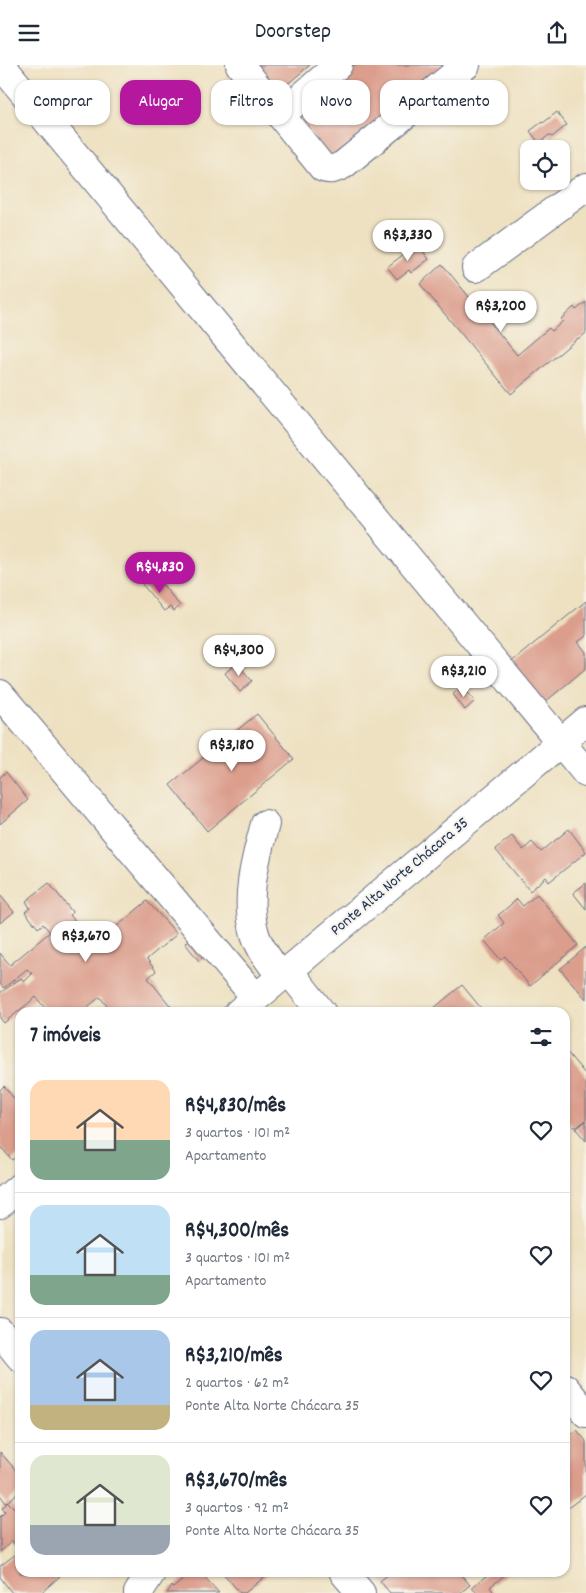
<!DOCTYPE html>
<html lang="pt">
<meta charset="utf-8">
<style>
:root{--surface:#fff;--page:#f6f6f7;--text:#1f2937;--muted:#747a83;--line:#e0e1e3;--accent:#b5179e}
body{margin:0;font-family:Dekko,sans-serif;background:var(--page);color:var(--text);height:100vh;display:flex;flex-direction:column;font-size:19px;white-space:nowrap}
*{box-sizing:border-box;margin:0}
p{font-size:16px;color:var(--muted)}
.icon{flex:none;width:28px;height:28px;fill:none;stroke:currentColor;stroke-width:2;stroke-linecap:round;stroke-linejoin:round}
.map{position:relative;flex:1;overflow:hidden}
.side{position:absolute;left:15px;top:942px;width:555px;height:570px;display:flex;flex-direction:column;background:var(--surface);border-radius:15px;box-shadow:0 1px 4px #0004}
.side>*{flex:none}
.guide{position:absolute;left:15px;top:15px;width:556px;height:45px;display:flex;gap:10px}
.tools{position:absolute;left:520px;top:75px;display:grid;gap:10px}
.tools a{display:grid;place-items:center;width:50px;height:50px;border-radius:10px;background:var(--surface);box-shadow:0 1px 4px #0004;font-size:25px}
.price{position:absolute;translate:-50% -42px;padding:0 11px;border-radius:18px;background:#fff;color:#222;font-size:16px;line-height:32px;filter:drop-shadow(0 1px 2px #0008)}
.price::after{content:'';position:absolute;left:50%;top:30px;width:15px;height:11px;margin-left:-8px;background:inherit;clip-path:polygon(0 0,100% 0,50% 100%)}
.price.selected{background:var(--accent);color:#fff}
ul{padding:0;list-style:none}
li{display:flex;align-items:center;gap:15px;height:125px;padding:0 15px}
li+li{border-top:1px solid var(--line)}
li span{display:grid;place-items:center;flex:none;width:140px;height:100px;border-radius:15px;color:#555}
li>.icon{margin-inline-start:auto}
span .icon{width:60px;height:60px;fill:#fffc;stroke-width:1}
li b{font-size:21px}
h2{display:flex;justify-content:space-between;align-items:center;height:60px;padding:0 15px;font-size:21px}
.pill{padding:0 18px;border-radius:15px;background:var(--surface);box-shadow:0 1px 4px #0004;font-size:18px;line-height:45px}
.pill.selected{background:var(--accent);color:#fff}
header{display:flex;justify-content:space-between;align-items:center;height:65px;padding:0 15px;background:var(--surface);font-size:22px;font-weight:600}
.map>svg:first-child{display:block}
.building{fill:#db9d8c}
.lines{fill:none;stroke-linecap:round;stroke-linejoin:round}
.minor-casing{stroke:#656d81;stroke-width:30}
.minor{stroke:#fff;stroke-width:28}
.labels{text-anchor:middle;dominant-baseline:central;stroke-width:4;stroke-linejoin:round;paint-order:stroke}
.street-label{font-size:16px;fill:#1b2f5e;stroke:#f7f3e8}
</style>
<header><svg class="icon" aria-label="menu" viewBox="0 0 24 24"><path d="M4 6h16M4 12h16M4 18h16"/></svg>Doorstep<svg class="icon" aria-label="share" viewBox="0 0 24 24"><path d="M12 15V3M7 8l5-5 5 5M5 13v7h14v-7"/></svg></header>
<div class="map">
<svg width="586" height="1528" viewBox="0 0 586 1528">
<rect width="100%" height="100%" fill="#f7f3e8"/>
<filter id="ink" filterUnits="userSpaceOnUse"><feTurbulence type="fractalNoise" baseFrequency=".02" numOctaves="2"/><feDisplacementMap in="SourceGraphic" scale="10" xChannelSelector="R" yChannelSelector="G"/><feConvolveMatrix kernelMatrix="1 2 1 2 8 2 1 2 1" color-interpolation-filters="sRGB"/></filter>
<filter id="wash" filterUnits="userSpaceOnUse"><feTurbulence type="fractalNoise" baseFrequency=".0096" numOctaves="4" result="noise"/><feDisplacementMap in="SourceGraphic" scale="20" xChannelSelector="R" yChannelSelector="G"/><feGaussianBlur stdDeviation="1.12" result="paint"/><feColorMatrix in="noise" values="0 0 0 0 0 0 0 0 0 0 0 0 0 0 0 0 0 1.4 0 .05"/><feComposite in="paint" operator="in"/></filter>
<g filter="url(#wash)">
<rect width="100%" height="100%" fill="#eee1c1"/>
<g id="blocks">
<g class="building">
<path d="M256,0H310L278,27Z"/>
<path d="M352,0H444L331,93L294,48Z"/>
<path d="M557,47L567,60L552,72L549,70L539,78L530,66L542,57L543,58Z"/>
<path d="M417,179L429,194L411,208L409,205L397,214L387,202Z"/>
<path d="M442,199L517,290L549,263L552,266L563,256L561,254L574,242L576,245L586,237V268L579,274L578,273L511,329L420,219Z"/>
<path d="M154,509L180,541L174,546L170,542L164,546L142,519Z"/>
<path d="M586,536V571L578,577L586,587V603L538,643L504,603Z"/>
<path d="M237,598L252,616L240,627L225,608Z"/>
<path d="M463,622L475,636L465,645L453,629Z"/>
<path d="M257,649L294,694L207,766L170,720Z"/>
<path d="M6,707L28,735L0,759V712Z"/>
<path d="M569,764L586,787L549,817L546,812L530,826L495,784L512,771L523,785L532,777L541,787Z"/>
<path d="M49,818L73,848L70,850L95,880L147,836L177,869L147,894L156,906L148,913L176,948H112L100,932L80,948H49L36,932L4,958L0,953V928L21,913L24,917L32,909L27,904L4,923L0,919V888L10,900L50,867L43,859L38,863L25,847L30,843L26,836Z"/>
<path d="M586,818V844L573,828Z"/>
<path d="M537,829L578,880L530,921L505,891L501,895L484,875L504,858L498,850L501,848L517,834L523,841Z"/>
<path d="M0,830L14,847L0,858Z"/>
<path d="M193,872L207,889L199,896L185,878Z"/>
<path d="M586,882V934L560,904Z"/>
<path d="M462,920L485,948H428Z"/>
<path d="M565,985L586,1010V1055L577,1062H573L565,1052Z"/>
<path d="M4,1021L20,1041V1088L12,1095L0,1081V1025Z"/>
<path d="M586,1056V1076L576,1064Z"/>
<path d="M577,1365L586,1376V1429L568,1443L565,1440V1375Z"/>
<path d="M0,1387L20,1410V1426L6,1438L0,1430Z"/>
<path d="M8,1437L20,1449V1481L18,1483L12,1476L0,1487V1452L5,1447L2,1443Z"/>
<path d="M20,1486V1508H57L60,1511L41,1528H12L0,1512V1501Z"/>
<path d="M183,1508H201L219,1528H167L172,1521L173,1523L184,1514L181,1510Z"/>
<path d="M223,1508H269L245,1528H240Z"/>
<path d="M390,1508H460L470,1520L460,1528H390L380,1516Z"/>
<path d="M490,1508H507L490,1522L494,1528H477L472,1522Z"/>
</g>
</g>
</g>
<g filter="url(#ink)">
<use href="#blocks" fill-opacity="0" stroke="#656d81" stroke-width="1"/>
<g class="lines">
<defs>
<g id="minor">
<path d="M1,0L586,708"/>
<path d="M240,0L323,103C331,106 336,103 343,100L466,0"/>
<path d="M281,50L338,0"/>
<path d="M476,203L586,122"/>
<path d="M0,629L256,933"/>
<path d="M265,759C256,793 244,833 255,869C260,885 272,899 281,912"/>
<path d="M289,906L322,948"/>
<path d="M238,948L586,656"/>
<path d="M0,1139L20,1122"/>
<path d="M0,1267L20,1292"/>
<path d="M565,1323L586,1348"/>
<path d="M344,1508L361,1528"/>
<path d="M138,1528L151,1508"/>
</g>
</defs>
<use href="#minor" class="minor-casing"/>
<use href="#minor" class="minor"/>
</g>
</g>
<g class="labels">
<g class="street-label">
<text transform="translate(400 812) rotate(-40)">Ponte Alta Norte Chácara 35</text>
</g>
</g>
</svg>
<div class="tools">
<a><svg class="icon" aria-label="locate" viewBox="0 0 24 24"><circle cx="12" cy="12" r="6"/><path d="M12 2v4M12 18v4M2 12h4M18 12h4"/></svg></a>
</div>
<b class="price" style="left:408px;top:197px">R$3,330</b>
<b class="price" style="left:501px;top:268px">R$3,200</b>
<b class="price selected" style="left:160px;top:529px">R$4,830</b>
<b class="price" style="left:239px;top:612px">R$4,300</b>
<b class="price" style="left:464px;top:633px">R$3,210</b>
<b class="price" style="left:232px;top:707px">R$3,180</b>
<b class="price" style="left:86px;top:898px">R$3,670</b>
<div class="guide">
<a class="pill">Comprar</a>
<a class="pill selected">Alugar</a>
<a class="pill">Filtros</a>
<a class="pill">Novo</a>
<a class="pill">Apartamento</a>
</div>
<section class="side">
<h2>7 imóveis<svg class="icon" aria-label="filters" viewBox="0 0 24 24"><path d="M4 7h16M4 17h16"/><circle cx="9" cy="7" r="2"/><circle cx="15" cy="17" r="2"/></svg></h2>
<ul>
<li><span style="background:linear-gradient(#ffd9b3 60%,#7fa58c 0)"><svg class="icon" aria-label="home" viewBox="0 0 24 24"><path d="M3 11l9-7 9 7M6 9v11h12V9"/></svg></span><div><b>R$4,830/mês</b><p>3 quartos · 101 m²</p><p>Apartamento</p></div><svg class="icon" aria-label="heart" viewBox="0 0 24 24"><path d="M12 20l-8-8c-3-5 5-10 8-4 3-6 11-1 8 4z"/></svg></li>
<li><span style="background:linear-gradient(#bfe0f5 70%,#7fa58c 0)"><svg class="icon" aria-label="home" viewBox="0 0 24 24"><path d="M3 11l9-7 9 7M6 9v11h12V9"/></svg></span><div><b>R$4,300/mês</b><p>3 quartos · 101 m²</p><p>Apartamento</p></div><svg class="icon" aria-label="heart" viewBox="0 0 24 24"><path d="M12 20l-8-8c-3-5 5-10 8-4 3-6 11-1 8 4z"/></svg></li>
<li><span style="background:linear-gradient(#a9c7e8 75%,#c2b280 0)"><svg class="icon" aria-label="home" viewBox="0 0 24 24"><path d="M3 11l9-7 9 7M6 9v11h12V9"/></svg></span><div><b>R$3,210/mês</b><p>2 quartos · 62 m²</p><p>Ponte Alta Norte Chácara 35</p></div><svg class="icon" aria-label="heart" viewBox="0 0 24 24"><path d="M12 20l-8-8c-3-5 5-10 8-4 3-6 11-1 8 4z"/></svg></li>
<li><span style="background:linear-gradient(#dfe7d0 70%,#9aa5b1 0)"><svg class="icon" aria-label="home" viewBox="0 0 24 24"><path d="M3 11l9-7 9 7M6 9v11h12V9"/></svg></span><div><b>R$3,670/mês</b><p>3 quartos · 92 m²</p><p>Ponte Alta Norte Chácara 35</p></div><svg class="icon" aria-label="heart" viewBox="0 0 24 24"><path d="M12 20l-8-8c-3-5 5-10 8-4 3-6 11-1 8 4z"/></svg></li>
</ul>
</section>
</div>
